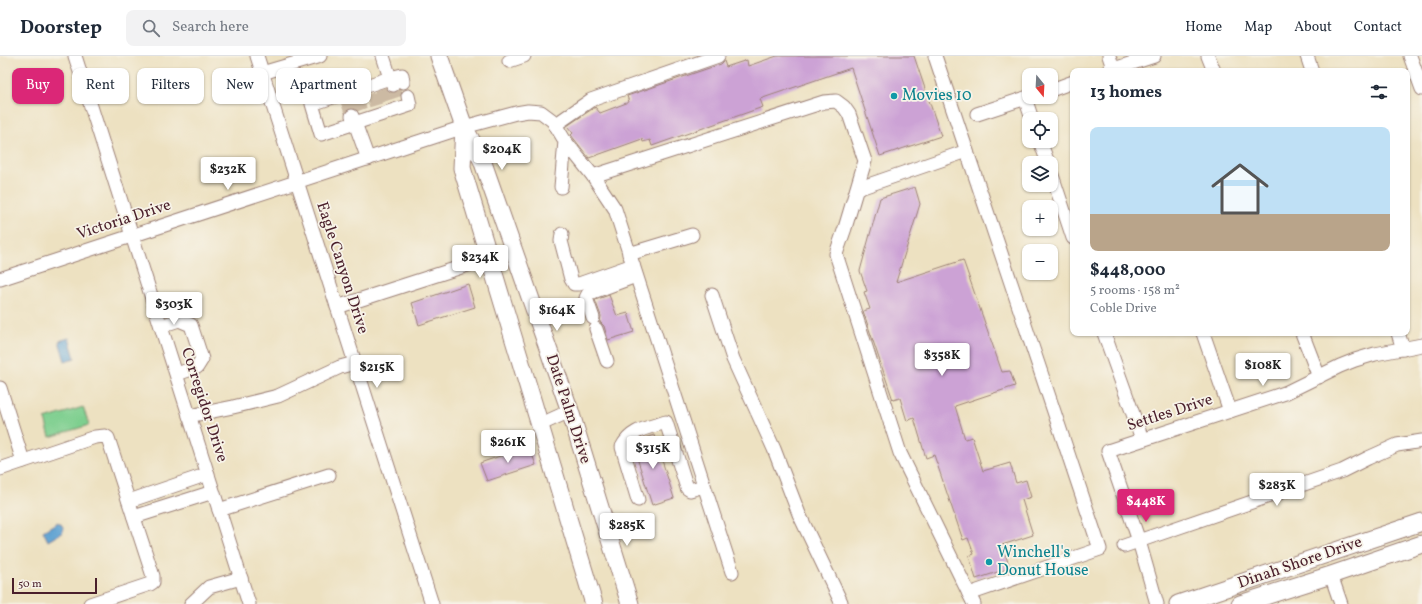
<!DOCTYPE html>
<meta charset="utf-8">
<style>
:root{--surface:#fff;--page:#f2f2f3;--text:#1f2937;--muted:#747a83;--line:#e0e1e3;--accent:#db2777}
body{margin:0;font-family:Vollkorn,serif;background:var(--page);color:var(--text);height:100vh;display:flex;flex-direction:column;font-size:15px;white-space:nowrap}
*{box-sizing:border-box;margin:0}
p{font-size:13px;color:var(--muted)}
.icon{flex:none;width:22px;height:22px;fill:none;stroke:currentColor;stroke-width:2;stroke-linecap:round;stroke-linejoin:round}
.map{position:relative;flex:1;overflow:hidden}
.panel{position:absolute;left:1070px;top:12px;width:340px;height:268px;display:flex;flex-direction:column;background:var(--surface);border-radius:8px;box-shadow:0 1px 3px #0004}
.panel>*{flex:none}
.guide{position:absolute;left:12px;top:12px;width:380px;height:36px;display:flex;gap:8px}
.needle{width:26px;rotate:162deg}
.fabs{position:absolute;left:1022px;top:12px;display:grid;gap:8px}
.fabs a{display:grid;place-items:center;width:36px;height:36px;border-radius:8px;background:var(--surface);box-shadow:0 1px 3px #0004;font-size:20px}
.scale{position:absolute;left:12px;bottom:10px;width:85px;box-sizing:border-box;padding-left:4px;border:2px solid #4a1f2b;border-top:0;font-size:11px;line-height:14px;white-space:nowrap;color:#4a1f2b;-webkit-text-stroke:3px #f7f3e8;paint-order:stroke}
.price{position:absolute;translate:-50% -34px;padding:0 9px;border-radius:4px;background:#fff;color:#222;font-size:13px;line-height:26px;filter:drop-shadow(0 1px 2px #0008)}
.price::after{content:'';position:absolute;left:50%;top:24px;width:12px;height:9px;margin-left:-6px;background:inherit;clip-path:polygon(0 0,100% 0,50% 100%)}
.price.on{background:var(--accent);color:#fff}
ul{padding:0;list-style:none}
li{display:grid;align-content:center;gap:8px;height:212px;padding:0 20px}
li span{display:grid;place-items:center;height:124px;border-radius:8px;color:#555}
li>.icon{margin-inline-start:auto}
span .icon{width:72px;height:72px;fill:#fffc;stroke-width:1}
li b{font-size:17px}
h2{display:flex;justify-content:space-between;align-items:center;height:48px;padding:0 20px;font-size:17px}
.pill{padding:0 14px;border-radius:8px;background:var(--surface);box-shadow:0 1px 3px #0004;font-size:14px;line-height:36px}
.pill.on{background:var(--accent);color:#fff}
header{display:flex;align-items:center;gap:24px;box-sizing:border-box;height:56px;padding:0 20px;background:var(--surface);border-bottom:1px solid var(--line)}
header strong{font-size:19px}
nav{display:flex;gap:22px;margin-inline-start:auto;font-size:14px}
.search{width:280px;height:36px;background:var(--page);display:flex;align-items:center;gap:10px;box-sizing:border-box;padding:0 14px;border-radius:8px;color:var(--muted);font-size:15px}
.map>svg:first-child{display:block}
.green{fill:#7ecf8f;stroke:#64775d}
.water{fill:#5ca0d1;stroke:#53607e}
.building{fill:#cca2d5}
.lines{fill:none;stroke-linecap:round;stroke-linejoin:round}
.minor-tunnel{stroke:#ccbaa3;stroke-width:13;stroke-dasharray:13 6;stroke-linecap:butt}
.minor-casing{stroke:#9c8076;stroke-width:15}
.major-casing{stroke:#9c8076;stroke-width:19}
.minor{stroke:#fff;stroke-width:13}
.major{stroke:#fff;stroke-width:17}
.culture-dot{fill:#0f9aa8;stroke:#f7f3e8;stroke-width:1.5}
.labels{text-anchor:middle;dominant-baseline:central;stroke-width:3.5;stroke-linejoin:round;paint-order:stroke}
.culture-label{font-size:16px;fill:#0d838f;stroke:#f7f3e8;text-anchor:start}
.street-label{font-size:16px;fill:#4a1f2b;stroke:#f7f3e8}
</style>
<header>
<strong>Doorstep</strong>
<div class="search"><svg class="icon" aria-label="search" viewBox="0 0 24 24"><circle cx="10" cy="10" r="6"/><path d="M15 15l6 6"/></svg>Search here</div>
<nav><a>Home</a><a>Map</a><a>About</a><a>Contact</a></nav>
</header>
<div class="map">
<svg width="1422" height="548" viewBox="0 0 1422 548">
<rect width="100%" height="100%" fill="#f7f3e8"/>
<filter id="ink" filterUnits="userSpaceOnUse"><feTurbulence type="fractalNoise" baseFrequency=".025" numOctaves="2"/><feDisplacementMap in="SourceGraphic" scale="8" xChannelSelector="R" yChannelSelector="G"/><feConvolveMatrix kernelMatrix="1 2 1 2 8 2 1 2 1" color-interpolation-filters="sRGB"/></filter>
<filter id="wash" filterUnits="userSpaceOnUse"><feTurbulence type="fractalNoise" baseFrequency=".012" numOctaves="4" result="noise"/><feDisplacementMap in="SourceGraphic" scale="16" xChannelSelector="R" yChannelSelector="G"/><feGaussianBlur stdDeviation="0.9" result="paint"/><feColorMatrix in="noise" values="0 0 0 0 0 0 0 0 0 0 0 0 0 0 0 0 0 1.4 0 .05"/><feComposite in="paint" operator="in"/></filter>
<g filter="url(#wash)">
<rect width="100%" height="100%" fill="#ede1c1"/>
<path class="green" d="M83,351L89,369L50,381L45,363Z"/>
<g class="water">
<path d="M69,282L75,302L65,305L59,285Z"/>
<path d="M58,466L59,468H61L64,473L62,474L63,476L48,485L43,475Z"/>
</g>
<g id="blocks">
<g class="building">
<path d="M777,0H914L941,80L880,100L851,12L760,43L763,51L652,90L650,84L643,86L642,83L589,102L571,79L573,77L567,70L595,51L600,57L629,46L627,40L721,8L724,5L726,11L747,4L748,10Z"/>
<path d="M915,131L920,148L896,226L963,204L1002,316L1010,315L1015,330L955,350L965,383L972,381L983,415L1010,407L1016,427L1026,424L1031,441L1022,444L1033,479L1002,489L1010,512L976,523L969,500L974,498L968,482L963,484L934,399L926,402L914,362L907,365L900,342L893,344L863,255L870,253L864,236L867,235L860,215L880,142Z"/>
<path d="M468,228L475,251L419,269L412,247Z"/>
<path d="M609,239L617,260L628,257L634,276L608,284L604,270L600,266L601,260L595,244Z"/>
<path d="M654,379L674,442L652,449L633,389L638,384Z"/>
<path d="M529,390L536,409L487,425L480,407Z"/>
</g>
</g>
</g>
<g filter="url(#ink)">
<use href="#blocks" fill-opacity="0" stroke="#9c8076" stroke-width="1"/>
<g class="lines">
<g class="minor-tunnel">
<path d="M393,29L398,44"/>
<path d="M381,33L386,48"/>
<path d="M372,37L376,50"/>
<path d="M356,42L361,55"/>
<path d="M347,45L352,59"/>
</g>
<defs>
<g id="minor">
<path d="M75,0L249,548"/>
<path d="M257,0L432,548"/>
<path d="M935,0L1100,493L969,538"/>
<path d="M1109,0L1114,15"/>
<path d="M1208,0L1214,15"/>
<path d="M1307,0L1312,15"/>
<path d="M1410,0L1422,33"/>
<path d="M509,5L524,0"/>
<path d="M1108,15L1154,0"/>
<path d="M262,17L320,0"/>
<path d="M393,29L390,22L402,19L403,26"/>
<path d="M1051,34L1073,26"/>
<path d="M1025,42L1032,63"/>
<path d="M977,58L1029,41"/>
<path d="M352,60L355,67L410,49L408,40"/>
<path d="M555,69L591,44L718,0"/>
<path d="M1040,85L1048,107"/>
<path d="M368,103L355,67L321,78L312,48L390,22L383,0"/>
<path d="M1051,116L1073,182"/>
<path d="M593,120L824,46L836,45L844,51L849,58L865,105L845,172L836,198L900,397L974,548"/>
<path d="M561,131L565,85"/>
<path d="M857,133L967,95"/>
<path d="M562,178L561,185L571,223L574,228H579L633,209"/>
<path d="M629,198L692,179"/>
<path d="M0,223L464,71L516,57L528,55L541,56L553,65L565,85L593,120L615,153L732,516"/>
<path d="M712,239L733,303L774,393L799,458L841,546"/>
<path d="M337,251L489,202"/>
<path d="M593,262L586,242L588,238L636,220"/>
<path d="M161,270L179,264L191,269L202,303L197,311L177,318"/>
<path d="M596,273L607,305"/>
<path d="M1104,277L1142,383"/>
<path d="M1203,277L1230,355"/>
<path d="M1302,277L1319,321"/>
<path d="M1398,277L1403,293"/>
<path d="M0,332L23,405"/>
<path d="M189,360L233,351L278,340L340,311L355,307"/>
<path d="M539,369L570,355"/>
<path d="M0,413L95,381L105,380L108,382L153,520V526L150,528L90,548"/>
<path d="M638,444L622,391C631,373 648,372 666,366L687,432L690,434L704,430"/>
<path d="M129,445L208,418"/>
<path d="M219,454L329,419"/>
<path d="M134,461L213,436"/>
<path d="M1124,490L1342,415L1368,402L1397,389L1422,385"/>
<path d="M1331,519L1341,548"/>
<path d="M191,548L209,531L241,522"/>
<path d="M1157,548L1139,485L1108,395L1285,337L1340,310L1355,304L1375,298L1422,289"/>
</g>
<g id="major">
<path d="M439,0L464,71L482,104L570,355L630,548"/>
<path d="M464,71L462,112L594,548"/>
<path d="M1178,548L1422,466"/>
<path d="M1240,548L1331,519L1422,488"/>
</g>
</defs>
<use href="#minor" class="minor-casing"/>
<use href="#major" class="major-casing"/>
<use href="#minor" class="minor"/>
<use href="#major" class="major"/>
</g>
</g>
<g class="culture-dot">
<circle cx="894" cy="40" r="4"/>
<circle cx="989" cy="506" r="4"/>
</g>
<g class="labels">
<g class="culture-label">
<text x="902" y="40">Movies 10</text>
<text x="997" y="497">Winchell's<tspan x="997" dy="18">Donut House</tspan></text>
</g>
<g class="street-label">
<text transform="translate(124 164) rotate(-18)">Victoria Drive</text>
<text transform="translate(342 212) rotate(72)">Eagle Canyon Drive</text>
<text transform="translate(204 349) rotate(72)">Corregidor Drive</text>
<text transform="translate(568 353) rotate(72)">Date Palm Drive</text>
<text transform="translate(1170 357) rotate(-18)">Settles Drive</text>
<text transform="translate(1300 507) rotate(-19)">Dinah Shore Drive</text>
</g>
</g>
</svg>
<div class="fabs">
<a><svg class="needle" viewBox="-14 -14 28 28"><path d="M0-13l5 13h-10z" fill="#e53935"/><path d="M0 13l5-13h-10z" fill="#747a83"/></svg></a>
<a><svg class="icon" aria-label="locate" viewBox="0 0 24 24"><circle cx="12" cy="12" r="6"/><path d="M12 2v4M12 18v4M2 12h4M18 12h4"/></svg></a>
<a><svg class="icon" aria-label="layers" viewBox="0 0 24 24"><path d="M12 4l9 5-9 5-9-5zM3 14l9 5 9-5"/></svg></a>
<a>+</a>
<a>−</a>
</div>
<div class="scale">50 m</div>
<b class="price" style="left:502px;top:115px">$204K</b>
<b class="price" style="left:228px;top:135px">$232K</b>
<b class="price" style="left:480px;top:223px">$234K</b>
<b class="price" style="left:174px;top:270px">$303K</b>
<b class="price" style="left:557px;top:276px">$164K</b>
<b class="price" style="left:942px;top:321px">$358K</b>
<b class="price" style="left:1263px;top:331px">$108K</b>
<b class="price" style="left:377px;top:333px">$215K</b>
<b class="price" style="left:508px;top:408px">$261K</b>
<b class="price" style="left:653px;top:414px">$315K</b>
<b class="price" style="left:1277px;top:451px">$283K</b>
<b class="price on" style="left:1146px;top:467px">$448K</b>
<b class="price" style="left:627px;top:491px">$285K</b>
<div class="guide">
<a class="pill on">Buy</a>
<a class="pill">Rent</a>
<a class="pill">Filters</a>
<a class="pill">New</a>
<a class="pill">Apartment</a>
</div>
<section class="panel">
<h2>13 homes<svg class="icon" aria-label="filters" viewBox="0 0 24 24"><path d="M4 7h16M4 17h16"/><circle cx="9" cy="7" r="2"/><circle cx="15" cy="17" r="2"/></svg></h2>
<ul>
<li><span style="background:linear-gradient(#bfe0f5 70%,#b9a48a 0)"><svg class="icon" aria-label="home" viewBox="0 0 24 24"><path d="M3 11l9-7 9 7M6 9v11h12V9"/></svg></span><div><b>$448,000</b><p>5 rooms · 158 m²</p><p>Coble Drive</p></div></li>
</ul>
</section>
</div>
